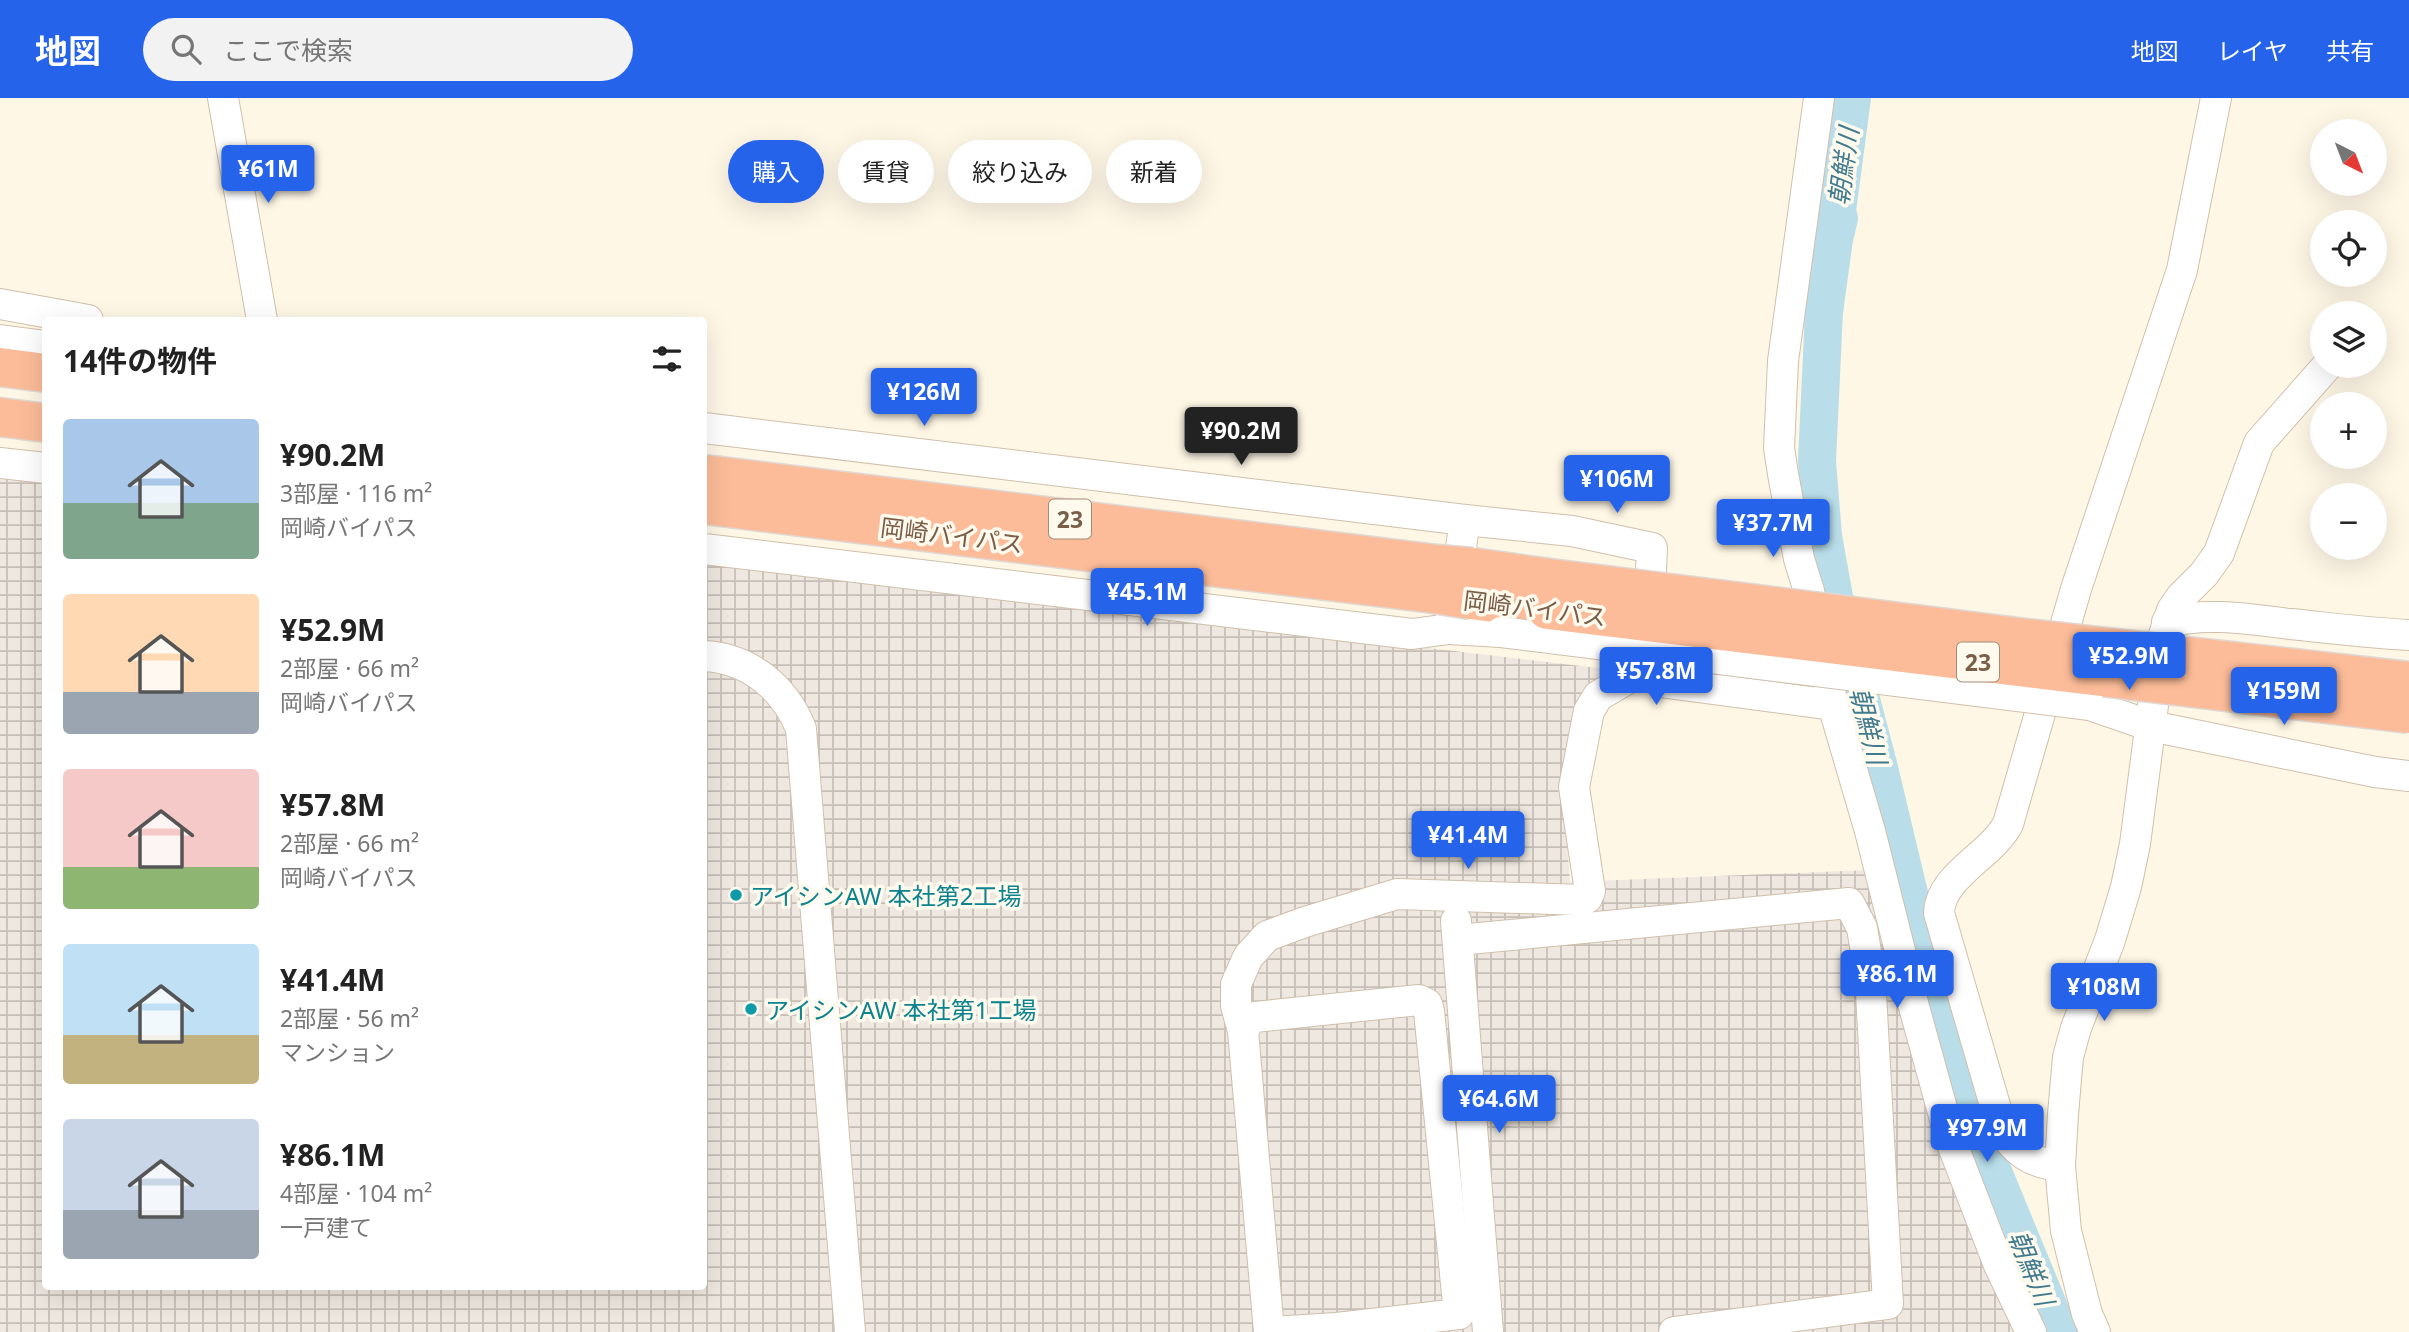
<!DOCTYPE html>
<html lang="ja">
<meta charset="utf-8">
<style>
:root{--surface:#fff;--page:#f2f2f2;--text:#222;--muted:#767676;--accent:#2563eb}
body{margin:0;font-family:"Noto Sans","Noto Sans JP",sans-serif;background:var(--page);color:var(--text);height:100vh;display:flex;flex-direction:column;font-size:26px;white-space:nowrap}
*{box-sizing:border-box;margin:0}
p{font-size:23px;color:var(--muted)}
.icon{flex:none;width:38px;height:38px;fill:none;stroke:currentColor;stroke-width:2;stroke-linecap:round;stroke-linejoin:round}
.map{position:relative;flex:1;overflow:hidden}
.sheet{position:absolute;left:42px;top:219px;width:665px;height:973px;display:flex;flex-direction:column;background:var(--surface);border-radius:7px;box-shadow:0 7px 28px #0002}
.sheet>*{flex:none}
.hud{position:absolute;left:728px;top:42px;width:665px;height:63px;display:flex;gap:14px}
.needle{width:46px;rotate:138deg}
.controls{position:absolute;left:2310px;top:21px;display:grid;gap:14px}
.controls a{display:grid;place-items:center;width:77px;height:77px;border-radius:50%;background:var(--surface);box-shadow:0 7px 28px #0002;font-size:35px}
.price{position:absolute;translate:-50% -60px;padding:0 16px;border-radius:7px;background:var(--accent);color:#fff;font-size:23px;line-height:46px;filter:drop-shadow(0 2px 4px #0008)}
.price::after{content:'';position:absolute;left:50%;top:42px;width:21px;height:16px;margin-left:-10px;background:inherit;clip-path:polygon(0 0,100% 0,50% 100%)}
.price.selected{background:#222;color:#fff}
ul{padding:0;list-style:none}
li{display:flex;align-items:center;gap:21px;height:175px;padding:0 21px}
li span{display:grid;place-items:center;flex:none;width:196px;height:140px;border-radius:7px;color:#555}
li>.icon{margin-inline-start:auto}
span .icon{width:84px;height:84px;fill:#fffc;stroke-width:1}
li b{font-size:30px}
h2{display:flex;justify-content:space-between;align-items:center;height:84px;padding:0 21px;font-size:30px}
.chip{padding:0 24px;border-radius:32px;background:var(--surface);box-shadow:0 7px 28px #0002;font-size:24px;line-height:63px}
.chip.selected{background:var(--accent);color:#fff}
header{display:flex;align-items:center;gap:42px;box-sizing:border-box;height:98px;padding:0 35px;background:var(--accent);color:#fff}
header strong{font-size:33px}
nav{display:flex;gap:38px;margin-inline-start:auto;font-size:24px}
.search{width:490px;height:63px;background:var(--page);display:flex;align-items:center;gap:18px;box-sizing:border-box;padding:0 24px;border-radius:38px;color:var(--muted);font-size:26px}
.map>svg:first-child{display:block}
.industrial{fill:url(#industrial-grid)}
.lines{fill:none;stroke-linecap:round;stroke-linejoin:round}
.river{stroke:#b9deea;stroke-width:38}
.minor-casing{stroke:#d1bfab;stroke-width:32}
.highway-casing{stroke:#dfd8d3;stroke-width:41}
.minor{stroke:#fff;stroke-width:30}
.highway{stroke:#fcbc99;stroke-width:38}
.minor-bridge-casing{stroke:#d1bfab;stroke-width:32;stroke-linecap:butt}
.highway-bridge-casing{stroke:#dfd8d3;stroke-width:41;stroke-linecap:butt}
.minor-bridge{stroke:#fff;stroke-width:30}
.highway-bridge{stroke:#fcbc99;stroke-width:38}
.culture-dot{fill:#0f9aa8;stroke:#fffaee;stroke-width:2.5}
.labels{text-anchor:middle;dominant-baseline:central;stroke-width:7;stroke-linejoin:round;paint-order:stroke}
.shield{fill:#fffaee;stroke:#a28d7a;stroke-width:2}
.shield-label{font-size:23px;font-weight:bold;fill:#7a5e48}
.street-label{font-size:24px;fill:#7a5e48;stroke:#fffaee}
.culture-label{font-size:24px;fill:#0d838f;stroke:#fffaee;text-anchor:start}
.water-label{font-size:26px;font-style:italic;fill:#407b8f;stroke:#fffaee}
</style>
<header>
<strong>地図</strong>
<div class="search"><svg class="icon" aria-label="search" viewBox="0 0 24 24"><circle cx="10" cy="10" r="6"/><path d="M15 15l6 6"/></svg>ここで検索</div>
<nav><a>地図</a><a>レイヤ</a><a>共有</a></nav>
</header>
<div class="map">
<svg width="2409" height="1234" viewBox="0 0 2409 1234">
<defs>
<pattern id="industrial-grid" width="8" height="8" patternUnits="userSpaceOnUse" patternTransform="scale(1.75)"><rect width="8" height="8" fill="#eee8e0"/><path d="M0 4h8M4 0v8" fill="none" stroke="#c6bfb8"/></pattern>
</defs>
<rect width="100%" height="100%" fill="#fef7e6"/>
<path class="industrial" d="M0,380L45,385L46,1188H704V464L1623,573L1563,693L1570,784L1869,772L2023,1234H0Z"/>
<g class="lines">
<path class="river" d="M1852,0L1836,120H1839L1834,141L1824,214L1817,363L1823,438L1834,499L1878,666L1910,800L1979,1040L2059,1234"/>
<defs>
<g id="minor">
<path d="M223,0L262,222"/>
<path d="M1819,0L1783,263L1779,350L1783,376L1799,461L1809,493L1833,607L1870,733L1914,909L1951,1043L1999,1167L2031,1234"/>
<path d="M0,206L88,222"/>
<path d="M0,242L46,248"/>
<path d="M704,330L1465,422L1572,433L1652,450L1647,559C1648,571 1651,577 1660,584L1833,607"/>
<path d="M0,365L46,370"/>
<path d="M704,451L1412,536L1449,531L1465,422"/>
<path d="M2167,524C2208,514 2248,521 2290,526C2330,530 2369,535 2409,537"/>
<path d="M1449,531L1501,534"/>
<path d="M704,558C749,560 785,590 801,631L850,1234"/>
<path d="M2090,607L2151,628L2375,674L2409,678"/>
<path d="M1456,823L1488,1234"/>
<path d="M1458,842L1849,805L1862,830L1870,877L1888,1206L1674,1234"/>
<path d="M1419,902L1427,906L1429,913L1459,1216L1337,1230L1269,1234L1243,933L1249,923L1255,919Z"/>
<path d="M1243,933L1236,908V886L1248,859L1267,838L1305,824L1397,796L1583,802L1587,800L1590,793L1574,689L1589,613L1598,598L1648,569"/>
<path d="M2060,1068C2032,1065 2013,1054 2001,1028L1939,815C1940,778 1991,758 2008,726L2076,491L2182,172L2216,0"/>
<path d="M2095,1234L2087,1216L2066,1133L2060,1068L2063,1016L2068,959L2076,930L2110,842L2126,789L2135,746L2161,546L2172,512L2181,499L2204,476L2219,455L2259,345L2327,268"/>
</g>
<g id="highway">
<path d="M0,269L46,275"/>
<path d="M0,319L46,325"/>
<path d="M704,376L1437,466"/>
<path d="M704,407L1434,496"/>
<path d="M1472,469L1550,480"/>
<path d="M1471,502L1547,512"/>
</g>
</defs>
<use href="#minor" class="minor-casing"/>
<use href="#highway" class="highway-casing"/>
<use href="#minor" class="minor"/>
<use href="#highway" class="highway"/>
<defs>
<path id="minor-bridge" d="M1501,534L2090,607"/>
<g id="highway-bridge">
<path d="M1437,466L1472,469"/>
<path d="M1550,480L2026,540L2409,583"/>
<path d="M1434,496L1471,502"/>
<path d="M1547,512L2409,616"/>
</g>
</defs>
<use href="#minor-bridge" class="minor-bridge-casing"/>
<use href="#highway-bridge" class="highway-bridge-casing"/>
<use href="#minor-bridge" class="minor-bridge"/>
<use href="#highway-bridge" class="highway-bridge"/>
</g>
<g class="culture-dot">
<circle cx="736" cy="797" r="7"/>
<circle cx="751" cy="911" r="7"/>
</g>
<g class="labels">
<g class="shield">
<rect x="1049" y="401.5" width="42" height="39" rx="5"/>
<rect x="1957" y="544.5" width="42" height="39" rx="5"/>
</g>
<g class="shield-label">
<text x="1070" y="421">23</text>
<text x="1978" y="564">23</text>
</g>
<g class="street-label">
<text transform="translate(952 437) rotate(7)">岡崎バイパス</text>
<text transform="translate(1535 510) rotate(7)">岡崎バイパス</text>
</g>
<g class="culture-label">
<text x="750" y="797">アイシンAW 本社第2工場</text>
<text x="765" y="911">アイシンAW 本社第1工場</text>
</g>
<g class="water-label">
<text transform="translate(1843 68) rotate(-82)">朝鮮川</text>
<text transform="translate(1869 628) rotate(76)">朝鮮川</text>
<text transform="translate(2032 1170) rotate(68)">朝鮮川</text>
</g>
</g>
</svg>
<div class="controls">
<a><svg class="needle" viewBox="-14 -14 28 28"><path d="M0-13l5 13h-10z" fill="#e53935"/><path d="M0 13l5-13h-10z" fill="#767676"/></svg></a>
<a><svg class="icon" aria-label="locate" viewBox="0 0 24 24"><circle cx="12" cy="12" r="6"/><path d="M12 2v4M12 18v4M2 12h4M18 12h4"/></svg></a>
<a><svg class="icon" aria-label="layers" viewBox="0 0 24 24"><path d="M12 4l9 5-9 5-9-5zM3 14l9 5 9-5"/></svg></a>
<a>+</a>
<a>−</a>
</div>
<b class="price" style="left:268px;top:107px">¥61M</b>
<b class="price" style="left:924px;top:330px">¥126M</b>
<b class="price selected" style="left:1241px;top:369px">¥90.2M</b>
<b class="price" style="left:1617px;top:417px">¥106M</b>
<b class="price" style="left:1773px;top:461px">¥37.7M</b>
<b class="price" style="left:1147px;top:530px">¥45.1M</b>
<b class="price" style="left:2129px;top:594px">¥52.9M</b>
<b class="price" style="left:1656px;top:609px">¥57.8M</b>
<b class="price" style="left:2284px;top:629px">¥159M</b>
<b class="price" style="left:1468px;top:773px">¥41.4M</b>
<b class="price" style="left:1897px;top:912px">¥86.1M</b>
<b class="price" style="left:2104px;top:925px">¥108M</b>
<b class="price" style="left:1499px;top:1037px">¥64.6M</b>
<b class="price" style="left:1987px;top:1066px">¥97.9M</b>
<div class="hud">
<a class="chip selected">購入</a>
<a class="chip">賃貸</a>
<a class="chip">絞り込み</a>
<a class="chip">新着</a>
</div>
<section class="sheet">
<h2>14件の物件<svg class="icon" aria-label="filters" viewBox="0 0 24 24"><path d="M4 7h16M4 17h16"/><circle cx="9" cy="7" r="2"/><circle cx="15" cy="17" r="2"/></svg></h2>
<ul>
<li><span style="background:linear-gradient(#a9c7e8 60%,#7fa58c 0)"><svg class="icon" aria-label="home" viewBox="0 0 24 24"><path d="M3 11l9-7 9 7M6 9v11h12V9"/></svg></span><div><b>¥90.2M</b><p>3部屋 · 116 m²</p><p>岡崎バイパス</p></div></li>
<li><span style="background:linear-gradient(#ffd9b3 70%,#9aa5b1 0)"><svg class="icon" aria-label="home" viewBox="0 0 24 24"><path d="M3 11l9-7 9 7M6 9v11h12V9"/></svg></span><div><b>¥52.9M</b><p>2部屋 · 66 m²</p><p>岡崎バイパス</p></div></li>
<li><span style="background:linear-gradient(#f6c9c9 70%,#8fb573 0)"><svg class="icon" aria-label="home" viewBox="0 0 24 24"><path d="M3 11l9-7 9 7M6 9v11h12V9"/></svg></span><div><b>¥57.8M</b><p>2部屋 · 66 m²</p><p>岡崎バイパス</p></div></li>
<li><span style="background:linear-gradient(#bfe0f5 65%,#c2b280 0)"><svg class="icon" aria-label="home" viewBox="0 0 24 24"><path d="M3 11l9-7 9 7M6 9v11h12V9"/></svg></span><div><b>¥41.4M</b><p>2部屋 · 56 m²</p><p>マンション</p></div></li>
<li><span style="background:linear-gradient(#c9d6e8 65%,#9aa5b1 0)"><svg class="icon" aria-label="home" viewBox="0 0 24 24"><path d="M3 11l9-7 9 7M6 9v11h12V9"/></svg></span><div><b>¥86.1M</b><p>4部屋 · 104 m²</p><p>一戸建て</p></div></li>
</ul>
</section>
</div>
